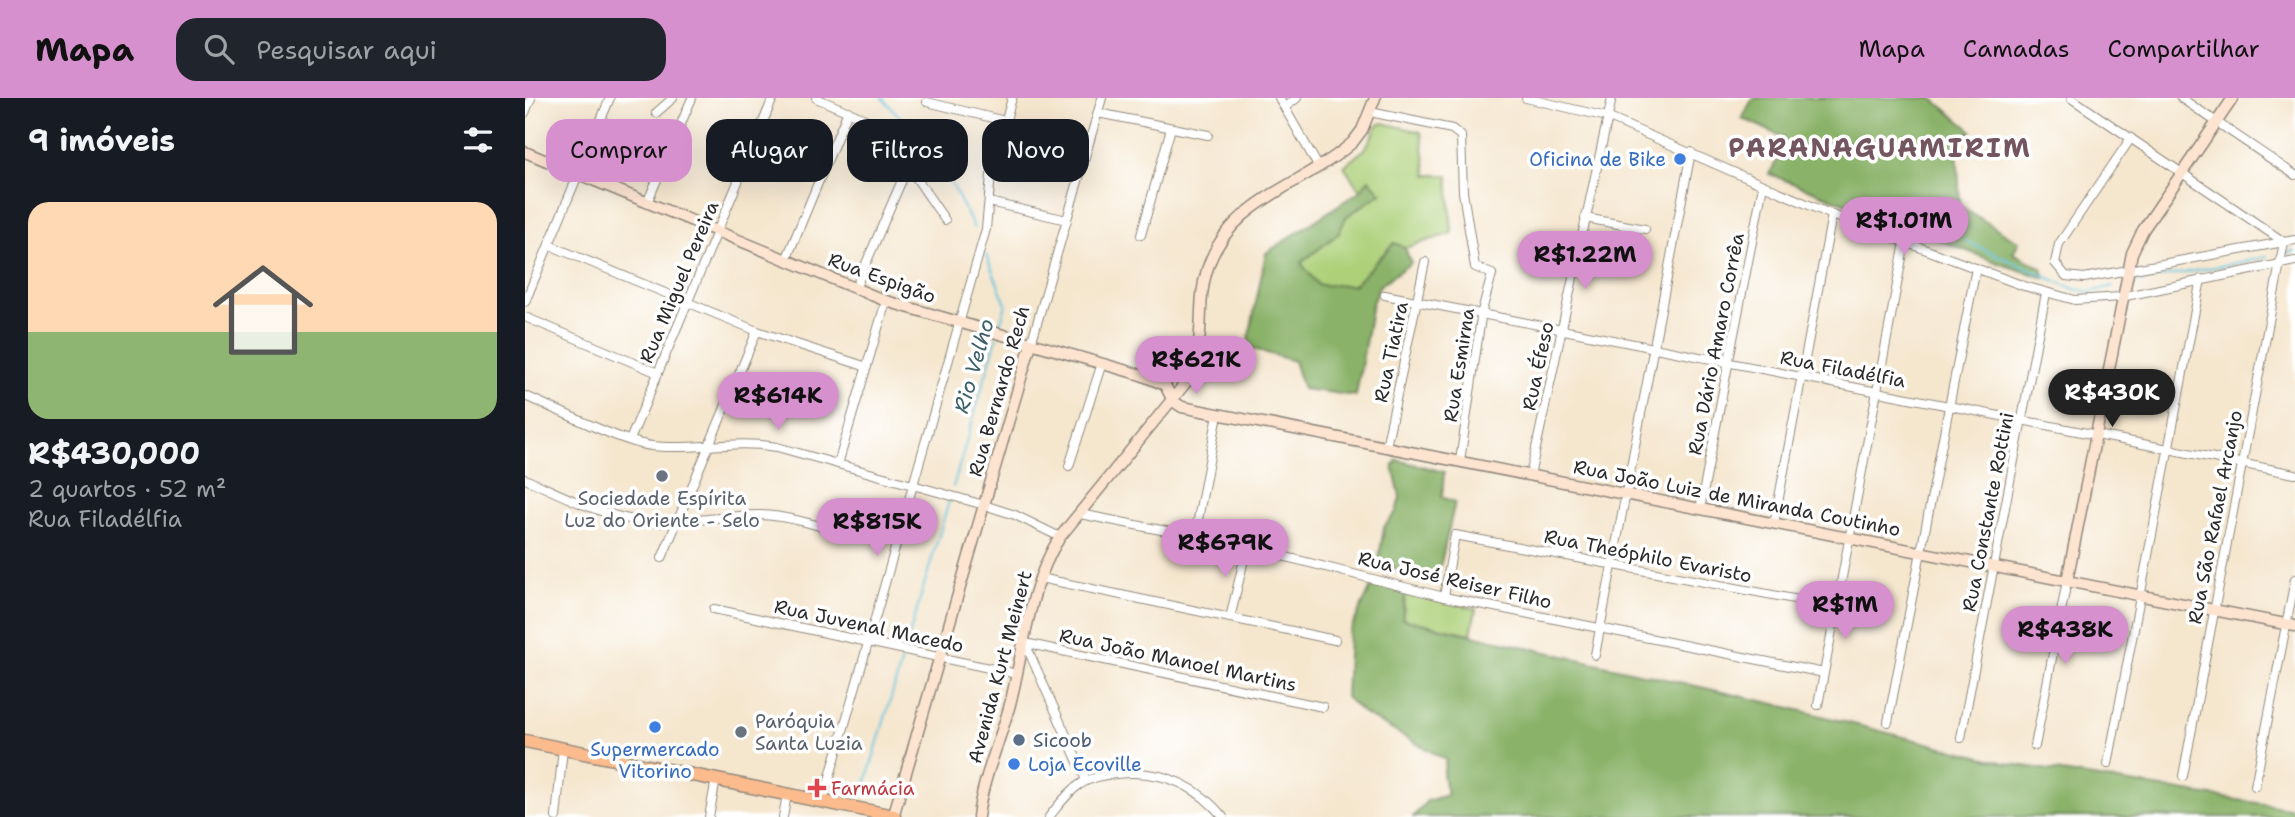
<!DOCTYPE html>
<html lang="pt">
<meta charset="utf-8">
<style>
:root{--surface:#171b24;--page:#20242c;--text:#f1f3f6;--muted:#9ea1a6;--accent:#d690ce}
body{margin:0;font-family:"Shantell Sans",sans-serif;background:var(--page);color:var(--text);height:100vh;display:flex;flex-direction:column;font-size:26px;white-space:nowrap}
*{box-sizing:border-box;margin:0}
p{font-size:23px;color:var(--muted)}
.icon{flex:none;width:38px;height:38px;fill:none;stroke:currentColor;stroke-width:2;stroke-linecap:round;stroke-linejoin:round}
.map{position:relative;flex:1;overflow:hidden}
.sheet{display:flex;flex-direction:column;background:var(--surface);width:525px}
.sheet>*{flex:none}
.guide{position:absolute;left:21px;top:21px;width:665px;height:63px;display:flex;gap:14px}
.price{position:absolute;translate:-50% -60px;padding:0 16px;border-radius:24px;background:var(--accent);color:#111;font-size:23px;line-height:46px;filter:drop-shadow(0 2px 4px #0008)}
.price::after{content:'';position:absolute;left:50%;top:42px;width:21px;height:16px;margin-left:-10px;background:inherit;clip-path:polygon(0 0,100% 0,50% 100%)}
.price.active{background:#222;color:#fff}
ul{padding:0;list-style:none}
li{display:grid;align-content:center;gap:14px;height:371px;padding:0 28px}
li span{display:grid;place-items:center;height:217px;border-radius:21px;color:#555}
li>.icon{margin-inline-start:auto}
span .icon{width:126px;height:126px;fill:#fffc;stroke-width:1}
li b{font-size:30px}
h2{display:flex;justify-content:space-between;align-items:center;height:84px;padding:0 28px;font-size:30px}
.chip{padding:0 24px;border-radius:21px;background:var(--surface);box-shadow:0 7px 28px #0002;font-size:24px;line-height:63px}
.chip.active{background:var(--accent);color:#111}
header{display:flex;align-items:center;gap:42px;box-sizing:border-box;height:98px;padding:0 35px;background:var(--accent);color:#111}
header strong{font-size:33px}
nav{display:flex;gap:38px;margin-inline-start:auto;font-size:24px}
.search{width:490px;height:63px;background:var(--page);display:flex;align-items:center;gap:18px;box-sizing:border-box;padding:0 24px;border-radius:21px;color:var(--muted);font-size:26px}
main{display:flex;flex:1;min-height:0}
.map>svg:first-child{display:block}
.green{fill:#add079;stroke:#6c7e52;stroke-width:2}
.forest{fill:#8ab269;stroke:#5a6e4a;stroke-width:2}
.lines{fill:none;stroke-linecap:round;stroke-linejoin:round}
.stream{stroke:#5ec1dc;stroke-width:2}
.street-casing{stroke:#90887c;stroke-width:10}
.secondary-casing{stroke:#90887c;stroke-width:13}
.primary-casing{stroke:#90887c;stroke-width:15}
.street{stroke:#fff;stroke-width:8}
.secondary{stroke:#fde4d1;stroke-width:10}
.primary{stroke:#fbbb8d;stroke-width:12}
.shop-dot{fill:#3f7fe0;stroke:#fff;stroke-width:2.5}
.worship-dot{fill:#6b7280;stroke:#fff;stroke-width:2.5}
.service-dot{fill:#5c6f8a;stroke:#fff;stroke-width:2.5}
.health-dot{fill:#e0444e;stroke:#fff;stroke-width:2.5}
.labels{text-anchor:middle;dominant-baseline:central;stroke-width:7;stroke-linejoin:round;paint-order:stroke}
.shop-label{font-size:19px;fill:#366cbe;stroke:#fff;text-anchor:end}
.street-label{font-size:19px;fill:#2b2b2b;stroke:#fff}
.worship-label{font-size:19px;fill:#5b616d;stroke:#fff}
.service-label{font-size:19px;fill:#4e5e75;stroke:#fff;text-anchor:start}
.health-label{font-size:19px;fill:#be3a42;stroke:#fff;text-anchor:start}
.water-label{font-size:21px;font-style:italic;fill:#3d6069;stroke:#fff}
.district-label{font-size:26px;font-weight:bold;letter-spacing:2px;fill:#735660;stroke:#fff}
</style>
<header>
<strong>Mapa</strong>
<div class="search"><svg class="icon" aria-label="search" viewBox="0 0 24 24"><circle cx="10" cy="10" r="6"/><path d="M15 15l6 6"/></svg>Pesquisar aqui</div>
<nav><a>Mapa</a><a>Camadas</a><a>Compartilhar</a></nav>
</header>
<main>
<section class="sheet">
<h2>9 imóveis<svg class="icon" aria-label="filters" viewBox="0 0 24 24"><path d="M4 7h16M4 17h16"/><circle cx="9" cy="7" r="2"/><circle cx="15" cy="17" r="2"/></svg></h2>
<ul>
<li><span style="background:linear-gradient(#ffd9b3 60%,#8fb573 0)"><svg class="icon" aria-label="home" viewBox="0 0 24 24"><path d="M3 11l9-7 9 7M6 9v11h12V9"/></svg></span><div><b>R$430,000</b><p>2 quartos · 52 m²</p><p>Rua Filadélfia</p></div></li>
</ul>
</section>
<div class="map">
<svg width="1770" height="719" viewBox="0 0 1770 719">
<rect width="100%" height="100%" fill="#fff"/>
<filter id="ink" filterUnits="userSpaceOnUse"><feTurbulence type="fractalNoise" baseFrequency=".0143" numOctaves="2"/><feDisplacementMap in="SourceGraphic" scale="14" xChannelSelector="R" yChannelSelector="G"/><feConvolveMatrix kernelMatrix="1 2 1 2 8 2 1 2 1" color-interpolation-filters="sRGB"/></filter>
<filter id="wash" filterUnits="userSpaceOnUse"><feTurbulence type="fractalNoise" baseFrequency=".00686" numOctaves="4" result="noise"/><feDisplacementMap in="SourceGraphic" scale="28" xChannelSelector="R" yChannelSelector="G"/><feGaussianBlur stdDeviation="1.57" result="paint"/><feColorMatrix in="noise" values="0 0 0 0 0 0 0 0 0 0 0 0 0 0 0 0 0 1.4 0 .05"/><feComposite in="paint" operator="in"/></filter>
<g filter="url(#wash)">
<rect width="100%" height="100%" fill="#f5e6ce"/>
<g class="green">
<path d="M858,25L896,34L902,77H923L927,135L880,150L869,145L829,187H793L776,165L813,135L821,119L856,95L835,93L819,68L840,51L853,27Z"/>
<path d="M881,493L951,511L946,536L877,521Z"/>
</g>
<g class="forest">
<path d="M1228,0H1407L1447,33L1432,46L1435,108L1494,144L1488,155L1517,170L1520,180L1476,166L1244,76L1261,48L1258,39L1217,20Z"/>
<path d="M844,81L856,95L821,119L814,135L776,165L793,187H829L869,145L880,150L886,165L855,187L847,205L831,298L778,291L769,263L722,249L741,155L835,93Z"/>
<path d="M872,362L919,374L917,399L930,404L912,482L853,466L859,429L871,414L875,399L868,369Z"/>
<path d="M856,486L881,493L877,521L1250,606L1480,665L1770,711V719H888L902,703L922,697L918,677L921,662L839,616L821,599L824,535L846,489Z"/>
</g>
<g class="lines">
<g class="stream">
<path d="M357,0L412,57L449,130"/>
<path d="M1440,143L1549,191L1566,194L1588,188"/>
<path d="M1762,155L1770,153"/>
<path d="M461,157L481,206L474,230"/>
<path d="M1611,184L1742,159"/>
<path d="M428,389L472,239"/>
<path d="M382,545L424,403"/>
<path d="M339,691L378,559"/>
</g>
</g>
</g>
<g filter="url(#ink)">
<g class="lines">
<defs>
<g id="street">
<path d="M291,0L347,24L361,36L420,122"/>
<path d="M754,0L793,68"/>
<path d="M1001,0L1082,19L1307,117L1499,188L1550,202L1596,199L1770,163"/>
<path d="M1546,0L1759,144L1658,678"/>
<path d="M1656,0L1770,77"/>
<path d="M402,4L480,23"/>
<path d="M760,9L772,0"/>
<path d="M845,14L927,31L936,38L938,94L950,169L967,176L957,213L935,363"/>
<path d="M0,15L6,0"/>
<path d="M131,15L148,0"/>
<path d="M573,15L683,37"/>
<path d="M1606,40L1534,146L1530,165L1541,178L1559,180L1770,142"/>
<path d="M464,104L542,122"/>
<path d="M122,105L167,0"/>
<path d="M1060,120L1120,131"/>
<path d="M616,137L646,30"/>
<path d="M24,147L232,233L342,269"/>
<path d="M261,162L323,13"/>
<path d="M330,191L383,68"/>
<path d="M860,197L1770,376"/>
<path d="M0,204L85,0"/>
<path d="M0,219L133,275"/>
<path d="M506,246L577,0"/>
<path d="M0,298C32,311 95,344 127,348C168,353 210,341 252,349L459,407L490,417L535,439"/>
<path d="M105,342L248,0"/>
<path d="M861,349L900,164"/>
<path d="M313,366L361,203"/>
<path d="M544,368L577,265"/>
<path d="M1005,378L1087,0"/>
<path d="M0,381C38,397 80,420 122,424C159,427 197,417 235,417C264,418 291,427 319,435"/>
<path d="M1175,411L1238,87"/>
<path d="M555,416L722,449L919,499L1299,575"/>
<path d="M1249,426L1307,117"/>
<path d="M670,437L693,316"/>
<path d="M137,460L232,233"/>
<path d="M515,480L810,542"/>
<path d="M919,499L930,437L1311,509"/>
<path d="M189,511L492,576"/>
<path d="M705,520L722,449"/>
<path d="M500,545L798,609"/>
<path d="M500,545L561,682"/>
<path d="M1070,557L1166,54"/>
<path d="M1293,607L1380,144"/>
<path d="M1363,624L1451,170"/>
<path d="M1436,640L1521,195"/>
<path d="M1510,648L1542,483"/>
<path d="M1583,666L1676,181"/>
<path d="M1730,688L1770,481"/>
<path d="M298,703L461,131L466,77L487,0"/>
<path d="M31,719L38,650"/>
<path d="M184,719L191,681"/>
<path d="M258,719L262,696"/>
<path d="M524,719C533,708 542,695 554,687C565,679 578,677 591,676C634,671 670,685 698,719"/>
</g>
<g id="secondary">
<path d="M0,54L361,203L616,277L640,287L648,303"/>
<path d="M648,303L657,309L1770,528"/>
<path d="M1542,483L1607,155L1618,132L1708,0"/>
<path d="M368,719L506,246"/>
<path d="M453,719C457,683 474,645 484,610C499,554 503,488 535,439L663,282C683,239 670,211 682,172C704,101 779,88 828,44L837,32L850,0"/>
</g>
<path id="primary" d="M0,643L369,718"/>
</defs>
<use href="#street" class="street-casing"/>
<use href="#secondary" class="secondary-casing"/>
<use href="#primary" class="primary-casing"/>
<use href="#street" class="street"/>
<use href="#secondary" class="secondary"/>
<use href="#primary" class="primary"/>
</g>
</g>
<g class="shop-dot">
<circle cx="1155" cy="61" r="7"/>
<circle cx="130" cy="629" r="7"/>
<circle cx="489" cy="666" r="7"/>
</g>
<g class="worship-dot">
<circle cx="137" cy="378" r="7"/>
<circle cx="216" cy="634" r="7"/>
</g>
<circle class="service-dot" cx="494" cy="642" r="7"/>
<path class="health-dot" d="M288.5 679.5h7v7h7v7h-7v7h-7v-7h-7v-7h7z"/>
<g class="labels">
<g class="shop-label">
<text x="1141" y="61">Oficina de Bike</text>
<text x="130" y="651" text-anchor="middle">Supermercado<tspan x="130" dy="22">Vitorino</tspan></text>
<text x="503" y="666" text-anchor="start">Loja Ecoville</text>
</g>
<g class="street-label">
<text transform="translate(357 180) rotate(20)">Rua Espigão</text>
<text transform="translate(154 184) rotate(-67)">Rua Miguel Pereira</text>
<text transform="translate(1191 246) rotate(-79)">Rua Dário Amaro Corrêa</text>
<text transform="translate(866 254) rotate(-78)">Rua Tiatira</text>
<text transform="translate(934 267) rotate(-81)">Rua Esmirna</text>
<text transform="translate(1013 268) rotate(-78)">Rua Éfeso</text>
<text transform="translate(1318 271) rotate(11)">Rua Filadélfia</text>
<text transform="translate(474 293) rotate(-74)">Rua Bernardo Rech</text>
<text transform="translate(1212 400) rotate(11)">Rua João Luiz de Miranda Coutinho</text>
<text transform="translate(1463 414) rotate(-79)">Rua Constante Rottini</text>
<text transform="translate(1690 419) rotate(-79)">Rua São Rafael Arcanjo</text>
<text transform="translate(1123 458) rotate(11)">Rua Theóphilo Evaristo</text>
<text transform="translate(930 482) rotate(13)">Rua José Reiser Filho</text>
<text transform="translate(344 528) rotate(12)">Rua Juvenal Macedo</text>
<text transform="translate(653 562) rotate(12)">Rua João Manoel Martins</text>
<text transform="translate(475 569) rotate(-75)">Avenida Kurt Meinert</text>
</g>
<g class="worship-label">
<text x="137" y="400">Sociedade Espírita<tspan x="137" dy="22">Luz do Oriente - Selo</tspan></text>
<text x="230" y="623" text-anchor="start">Paróquia<tspan x="230" dy="22">Santa Luzia</tspan></text>
</g>
<g class="service-label">
<text x="508" y="642">Sicoob</text>
</g>
<g class="health-label">
<text x="306" y="690">Farmácia</text>
</g>
<g class="water-label">
<text transform="translate(449 268) rotate(-74)">Rio Velho</text>
</g>
<g class="district-label">
<text x="1355" y="49">PARANAGUAMIRIM</text>
</g>
</g>
</svg>
<b class="price" style="left:1379px;top:159px">R$1.01M</b>
<b class="price" style="left:1060px;top:193px">R$1.22M</b>
<b class="price" style="left:671px;top:298px">R$621K</b>
<b class="price active" style="left:1587px;top:331px">R$430K</b>
<b class="price" style="left:253px;top:334px">R$614K</b>
<b class="price" style="left:352px;top:460px">R$815K</b>
<b class="price" style="left:700px;top:481px">R$679K</b>
<b class="price" style="left:1320px;top:543px">R$1M</b>
<b class="price" style="left:1540px;top:568px">R$438K</b>
<div class="guide">
<a class="chip active">Comprar</a>
<a class="chip">Alugar</a>
<a class="chip">Filtros</a>
<a class="chip">Novo</a>
</div>
</div>
</main>
